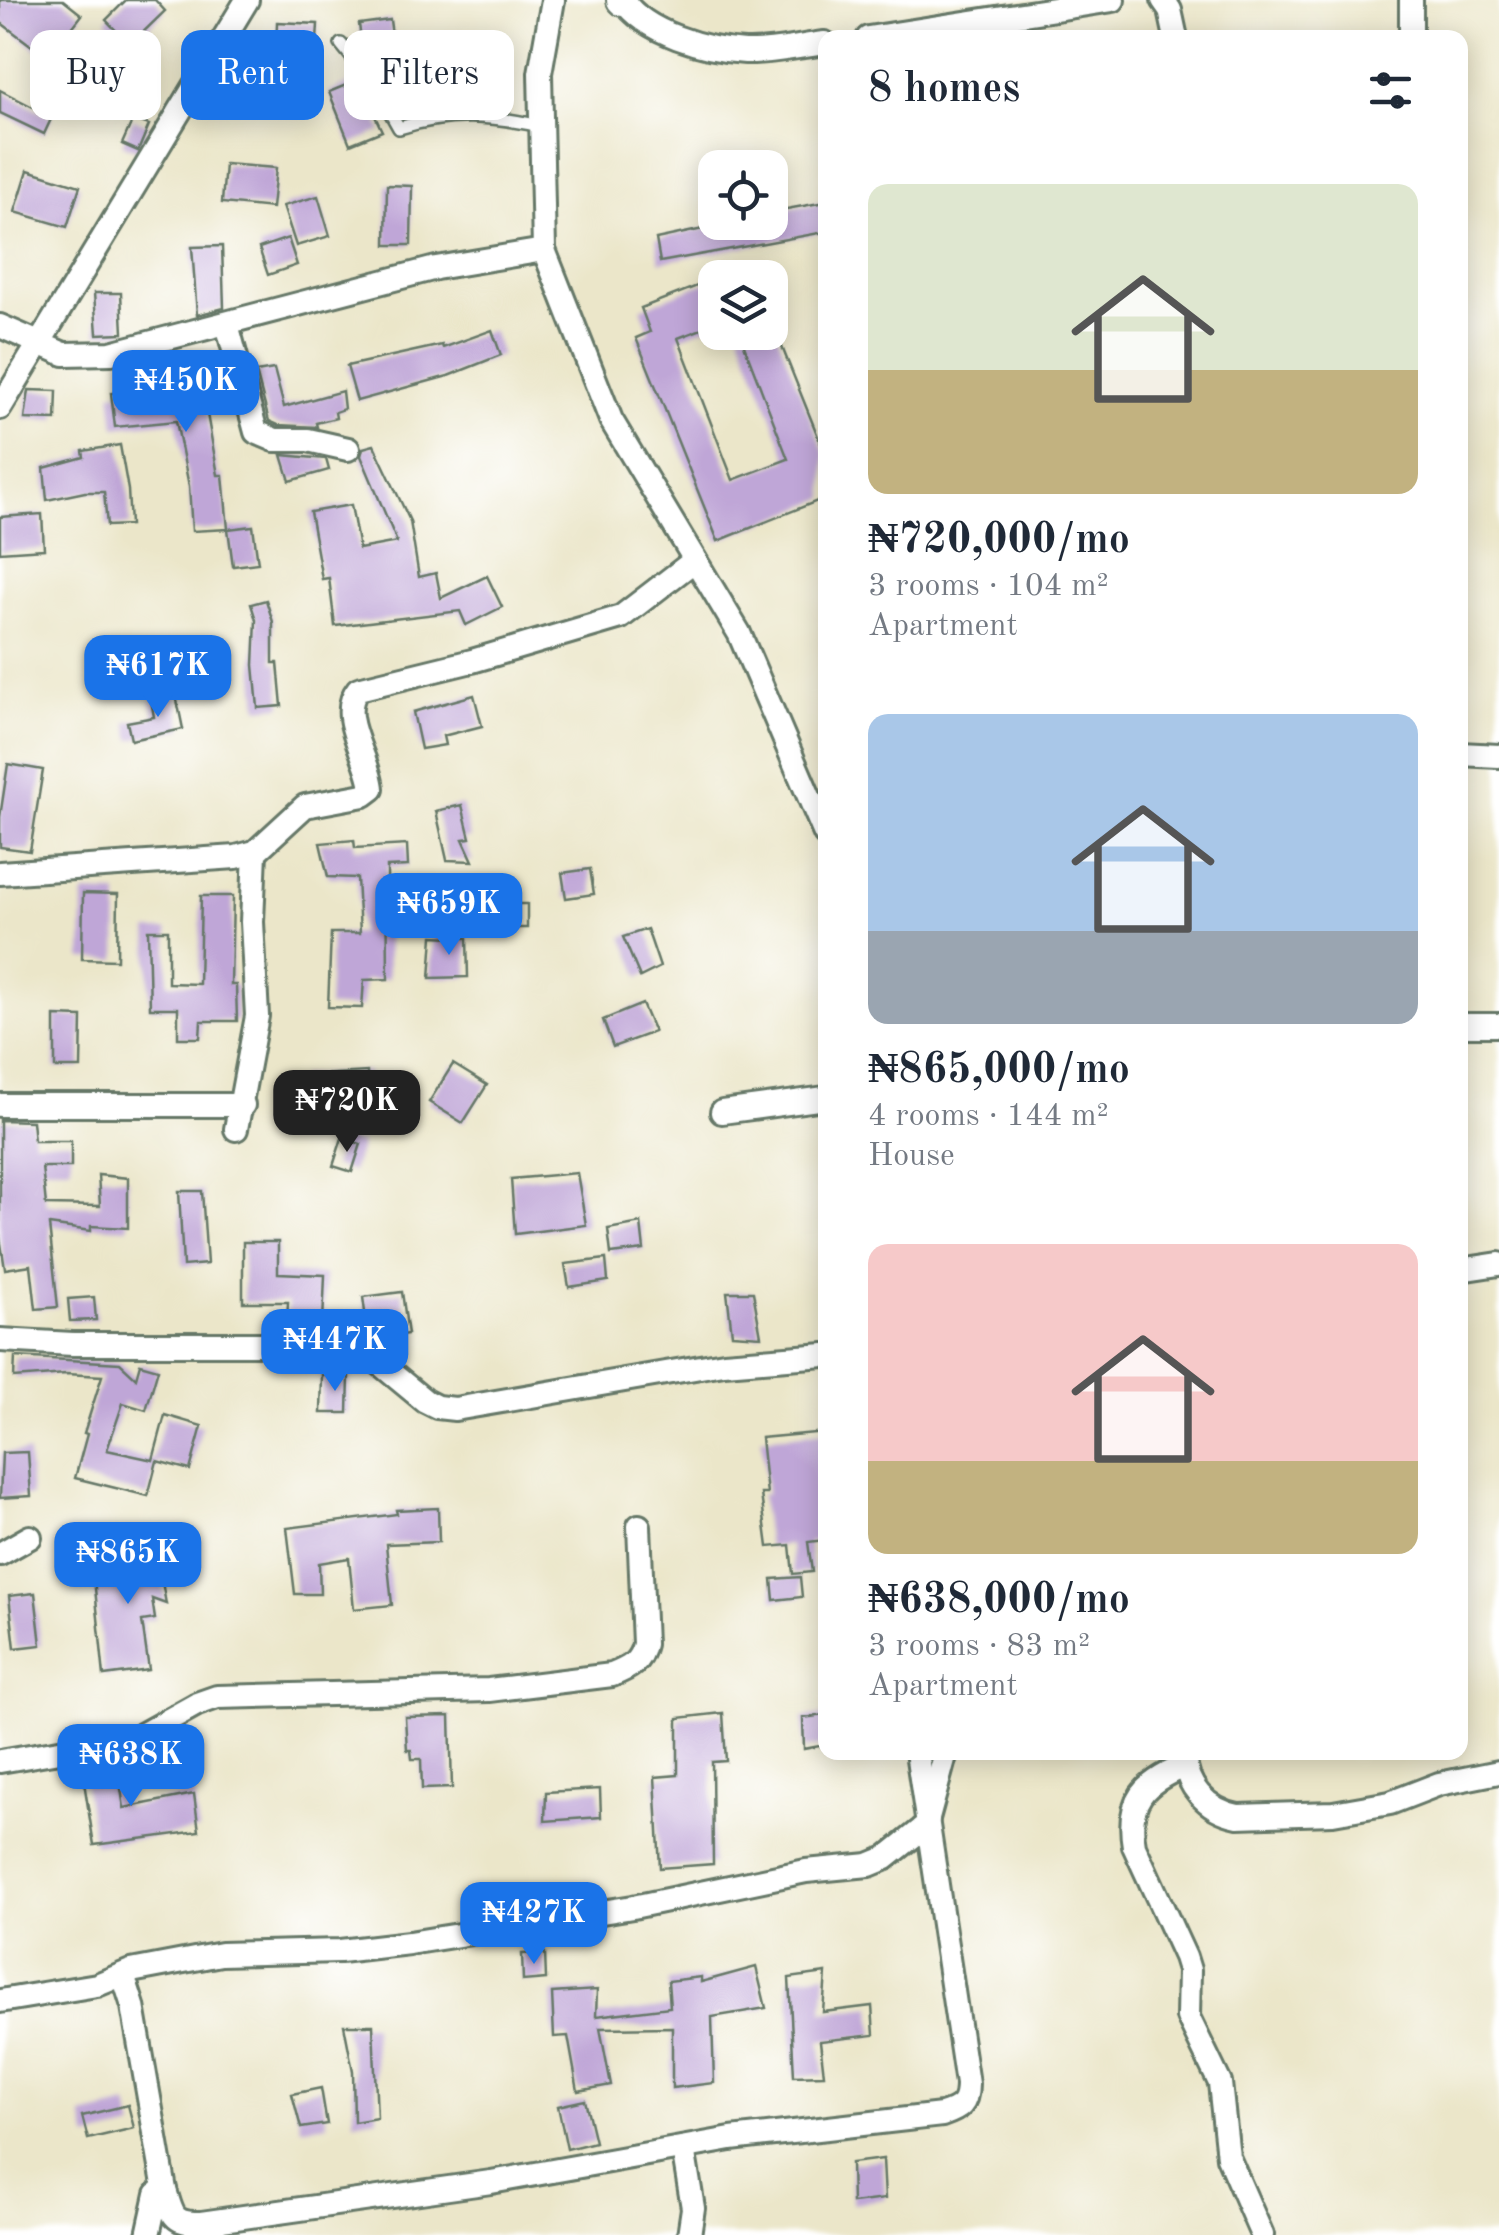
<!DOCTYPE html>
<meta charset="utf-8">
<style>
:root{--surface:#fff;--page:#f6f6f7;--text:#1f2937;--muted:#747a83;--accent:#1a73e8}
body{margin:0;font-family:"Old Standard TT",serif;background:var(--page);color:var(--text);height:100vh;display:flex;flex-direction:column;font-size:38px;white-space:nowrap}
*{box-sizing:border-box;margin:0}
p{font-size:32px;color:var(--muted)}
.icon{flex:none;width:55px;height:55px;fill:none;stroke:currentColor;stroke-width:2;stroke-linecap:round;stroke-linejoin:round}
.map{position:relative;flex:1;overflow:hidden}
.sheet{position:absolute;left:818px;top:30px;width:650px;height:1730px;display:flex;flex-direction:column;background:var(--surface);border-radius:20px;box-shadow:0 5px 25px #0003}
.sheet>*{flex:none}
.guide{position:absolute;left:30px;top:30px;width:638px;height:90px;display:flex;gap:20px}
.fabs{position:absolute;left:698px;top:150px;display:grid;gap:20px}
.fabs a{display:grid;place-items:center;width:90px;height:90px;border-radius:20px;background:var(--surface);box-shadow:0 5px 25px #0003;font-size:50px}
.price{position:absolute;translate:-50% -85px;padding:0 22px;border-radius:20px;background:var(--accent);color:#fff;font-size:32px;line-height:65px;filter:drop-shadow(0 2px 5px #0008)}
.price::after{content:'';position:absolute;left:50%;top:60px;width:30px;height:22px;margin-left:-15px;background:inherit;clip-path:polygon(0 0,100% 0,50% 100%)}
.price.current{background:#222;color:#fff}
ul{padding:0;list-style:none}
li{display:grid;align-content:center;gap:20px;height:530px;padding:0 50px}
li span{display:grid;place-items:center;height:310px;border-radius:20px;color:#555}
li>.icon{margin-inline-start:auto}
span .icon{width:180px;height:180px;fill:#fffc;stroke-width:1}
li b{font-size:42px}
h2{display:flex;justify-content:space-between;align-items:center;height:120px;padding:0 50px;font-size:42px}
.pill{padding:0 35px;border-radius:20px;background:var(--surface);box-shadow:0 5px 25px #0003;font-size:35px;line-height:90px}
.pill.current{background:var(--accent);color:#fff}
.map>svg:first-child{display:block}
.building{fill:#bfa6d7}
.lines{fill:none;stroke-linecap:round;stroke-linejoin:round}
.service-casing{stroke:#667868;stroke-width:16}
.minor-casing{stroke:#667868;stroke-width:28}
.tertiary-casing{stroke:#667868;stroke-width:32}
.service{stroke:#fff;stroke-width:11}
.minor{stroke:#fff;stroke-width:22}
.tertiary{stroke:#fff;stroke-width:28}
</style>
<div class="map">
<svg width="1499" height="2235" viewBox="0 0 1499 2235">
<rect width="100%" height="100%" fill="#fff"/>
<filter id="ink" filterUnits="userSpaceOnUse"><feTurbulence type="fractalNoise" baseFrequency=".01" numOctaves="2"/><feDisplacementMap in="SourceGraphic" scale="20" xChannelSelector="R" yChannelSelector="G"/><feConvolveMatrix kernelMatrix="1 2 1 2 8 2 1 2 1" color-interpolation-filters="sRGB"/></filter>
<filter id="wash" filterUnits="userSpaceOnUse"><feTurbulence type="fractalNoise" baseFrequency=".0048" numOctaves="4" result="noise"/><feDisplacementMap in="SourceGraphic" scale="40" xChannelSelector="R" yChannelSelector="G"/><feGaussianBlur stdDeviation="2.25" result="paint"/><feColorMatrix in="noise" values="0 0 0 0 0 0 0 0 0 0 0 0 0 0 0 0 0 1.4 0 .05"/><feComposite in="paint" operator="in"/></filter>
<g filter="url(#wash)">
<rect width="100%" height="100%" fill="#ebe6c9"/>
<g id="blocks">
<g class="building">
<path d="M0,0H63L82,15L64,38L112,73L99,90L52,54L48,58L0,22Z"/>
<path d="M126,0H155L165,11L130,45L106,20Z"/>
<path d="M390,20L393,43L362,48L359,24Z"/>
<path d="M277,22L318,24L316,57L276,55Z"/>
<path d="M358,80L382,131L350,144L329,92Z"/>
<path d="M0,90L52,117L44,134L0,113Z"/>
<path d="M133,119L149,125L138,151L122,144Z"/>
<path d="M225,164L276,168L272,208L222,203Z"/>
<path d="M28,170L80,186L67,227L15,212Z"/>
<path d="M387,185L412,186L411,245H386Z"/>
<path d="M318,196L330,236L296,246L283,206Z"/>
<path d="M825,202V232L660,262L656,239L736,222H770V212Z"/>
<path d="M288,238L297,265L268,275L259,248Z"/>
<path d="M222,246L224,308L197,315L192,247Z"/>
<path d="M715,279V324L678,338L733,480L788,459L739,332H776L825,454V498L718,541L636,338L650,332L641,308Z"/>
<path d="M94,293H121L123,333L97,334Z"/>
<path d="M492,330L501,355L448,376L357,401L347,366L442,345L443,348Z"/>
<path d="M223,368L232,399L205,403L218,475H223L228,529L192,531L189,486L176,421L115,427L111,393L183,385L182,370Z"/>
<path d="M274,369L284,407L342,391L344,409L335,412L336,418L316,423L317,427L278,425L269,421L256,372Z"/>
<path d="M29,390L57,391L56,420L25,419Z"/>
<path d="M120,445L128,490L130,525L107,526L104,492H85L47,500L44,468L84,457L83,451Z"/>
<path d="M374,445L410,521L419,577L436,573L441,598L487,576L502,607L466,625L460,611L335,626L329,578L322,579L310,512L351,505L359,549L397,542L361,456L363,448Z"/>
<path d="M282,455L326,459L329,470L290,481Z"/>
<path d="M42,514L44,549L0,552V517Z"/>
<path d="M253,526L258,563L233,566L228,529Z"/>
<path d="M266,600L273,622V663H278L282,706L258,708L254,665L256,620L251,604Z"/>
<path d="M176,695L183,729L131,740L127,722L154,717L151,700Z"/>
<path d="M474,695L482,726L443,736L445,745L421,749L413,712Z"/>
<path d="M8,764L43,770L30,851L0,847V817Z"/>
<path d="M462,805L470,838L463,839L473,861L447,860L436,811Z"/>
<path d="M354,840L355,848L407,845L408,866L387,867L388,979L364,980L362,1008L328,1007L331,933H360L357,878L328,877L320,843Z"/>
<path d="M590,869L594,894L566,898L562,873Z"/>
<path d="M83,893L118,894L117,960L82,959Z"/>
<path d="M201,896H233L231,985H236L237,1021H201L200,1038H178V1008H150L148,930H168V983L199,984Z"/>
<rect x="462" y="904" width="65" height="24"/>
<path d="M647,929L660,967L640,977L623,937Z"/>
<path d="M433,936L467,938L468,977L430,978Z"/>
<path d="M642,1004L654,1032L613,1047L603,1020Z"/>
<path d="M55,1016L82,1017L81,1068H55Z"/>
<path d="M453,1064L487,1085L463,1123L429,1102Z"/>
<path d="M367,1072L368,1087L298,1092L301,1076Z"/>
<path d="M0,1120L32,1121L34,1141H71V1167H42L46,1205L100,1206L98,1175L128,1178V1228L91,1226V1231L49,1225L58,1307L36,1309L31,1265L5,1269L0,1237Z"/>
<path d="M342,1138L361,1144L352,1172L333,1166Z"/>
<path d="M577,1173L586,1225L515,1234L511,1179Z"/>
<path d="M179,1191H202L207,1264L183,1266Z"/>
<path d="M641,1223L644,1250L611,1254L608,1229Z"/>
<path d="M243,1242H278V1273L325,1275L323,1323L287,1321L288,1302H243Z"/>
<path d="M606,1259L608,1281L569,1287L565,1264Z"/>
<path d="M402,1292L408,1334L374,1339L368,1335L363,1297Z"/>
<path d="M727,1292H753L761,1336L732,1334Z"/>
<path d="M94,1297L96,1320L70,1321L68,1299Z"/>
<path d="M15,1357L120,1363L136,1378L140,1364L158,1369L146,1410L123,1403L107,1450L153,1460L165,1415L202,1426L190,1470L157,1461L148,1496L75,1478L87,1434L84,1433L102,1376L66,1374L14,1378Z"/>
<path d="M322,1375L349,1376L348,1413H321Z"/>
<path d="M825,1432V1540L808,1542L812,1572L793,1574L790,1545L768,1547L761,1494H767L761,1438Z"/>
<path d="M28,1452L31,1496L0,1498L2,1453Z"/>
<path d="M438,1508L439,1542L386,1544L392,1605L354,1609L349,1558L319,1563L320,1594H295L287,1528L397,1514L396,1510Z"/>
<path d="M154,1537L166,1604L152,1599L155,1619L142,1621L149,1670L104,1676L93,1569L131,1564L127,1541Z"/>
<path d="M800,1577L802,1597L774,1600L772,1579Z"/>
<path d="M35,1593L41,1645L15,1648L9,1596Z"/>
<path d="M723,1713L726,1761L712,1762L713,1864L660,1868L655,1777L678,1775V1718Z"/>
<path d="M825,1715V1745L804,1749L803,1718Z"/>
<path d="M450,1716L452,1788L422,1789L421,1759H412L411,1750H407L405,1717Z"/>
<path d="M116,1757L124,1808L194,1794L199,1831L94,1845L81,1763Z"/>
<path d="M600,1789L601,1817L545,1821L546,1792Z"/>
<path d="M545,1953L546,1979L523,1981L522,1954Z"/>
<path d="M756,1967L766,2008L712,2017L714,2083L672,2088V2027L600,2028L611,2085L578,2091L568,2036L554,2037L552,1993L597,1990L596,2016L670,2007L668,1981L701,1977V1982Z"/>
<path d="M826,1973L823,2012L872,2006L874,2035L820,2041L824,2075L794,2076L789,1978Z"/>
<path d="M344,2025H373L377,2118L354,2122L353,2071Z"/>
<path d="M321,2088L327,2124L301,2128L292,2094Z"/>
<path d="M585,2100L595,2142L567,2149L558,2106Z"/>
<path d="M128,2105L134,2128L88,2139L82,2116Z"/>
<path d="M883,2159L885,2199L852,2203L851,2163Z"/>
</g>
</g>
</g>
<g filter="url(#ink)">
<use href="#blocks" fill-opacity="0" stroke="#667868" stroke-width="2.5"/>
<g class="lines">
<defs>
<path id="service" d="M341,44L376,87L399,128C451,112 489,115 540,126"/>
<g id="minor">
<path d="M553,0L540,73L544,250L611,420L739,633L825,834"/>
<path d="M623,0C645,33 706,50 745,52C771,53 799,46 825,43"/>
<path d="M1163,0L1170,10L1176,38"/>
<path d="M1411,0V38"/>
<path d="M868,38L1113,0"/>
<path d="M227,324L256,432L275,440H308L348,449"/>
<path d="M0,326L64,354L111,353L436,268L544,250"/>
<path d="M0,408L247,0"/>
<path d="M1460,754L1499,756"/>
<path d="M0,873L236,857L255,852L305,806L364,795L372,789C370,758 336,716 358,689L472,661L621,617L695,560"/>
<path d="M1460,1025H1499"/>
<path d="M0,1105H243"/>
<path d="M722,1112L825,1098"/>
<path d="M236,1129L257,1016L252,922L255,852"/>
<path d="M1460,1270L1499,1264"/>
<path d="M0,1340L73,1344H356L425,1401L437,1407L455,1409L724,1363L825,1355"/>
<path d="M0,1554L30,1537"/>
<path d="M1185,1752C1183,1785 1207,1810 1238,1816L1333,1813L1390,1803L1439,1784L1499,1772"/>
<path d="M0,1761L136,1738L197,1704L217,1697L489,1690L612,1675C629,1668 640,1663 644,1644L639,1526"/>
<path d="M1184,1766C1144,1783 1126,1800 1134,1846L1185,1957L1189,1970L1188,2017L1220,2083L1228,2157L1262,2235"/>
<path d="M123,1975L133,2006L165,2190C173,2216 172,2223 201,2223L491,2182L731,2139L942,2115C960,2109 967,2105 967,2084L917,1752"/>
<path d="M0,2001L97,1985L131,1971L221,1954L340,1951L409,1943L633,1907L806,1871L869,1865L886,1858L926,1826L946,1752"/>
<path d="M683,2148L693,2208L689,2235"/>
<path d="M148,2235L157,2194L165,2190"/>
</g>
<path id="tertiary" d="M621,0L623,2"/>
</defs>
<use href="#service" class="service-casing"/>
<use href="#minor" class="minor-casing"/>
<use href="#tertiary" class="tertiary-casing"/>
<use href="#service" class="service"/>
<use href="#minor" class="minor"/>
<use href="#tertiary" class="tertiary"/>
</g>
</g>
</svg>
<div class="fabs">
<a><svg class="icon" aria-label="locate" viewBox="0 0 24 24"><circle cx="12" cy="12" r="6"/><path d="M12 2v4M12 18v4M2 12h4M18 12h4"/></svg></a>
<a><svg class="icon" aria-label="layers" viewBox="0 0 24 24"><path d="M12 4l9 5-9 5-9-5zM3 14l9 5 9-5"/></svg></a>
</div>
<b class="price" style="left:186px;top:435px">₦450K</b>
<b class="price" style="left:158px;top:720px">₦617K</b>
<b class="price" style="left:449px;top:958px">₦659K</b>
<b class="price current" style="left:347px;top:1155px">₦720K</b>
<b class="price" style="left:335px;top:1394px">₦447K</b>
<b class="price" style="left:128px;top:1607px">₦865K</b>
<b class="price" style="left:131px;top:1809px">₦638K</b>
<b class="price" style="left:534px;top:1967px">₦427K</b>
<div class="guide">
<a class="pill">Buy</a>
<a class="pill current">Rent</a>
<a class="pill">Filters</a>
</div>
<section class="sheet">
<h2>8 homes<svg class="icon" aria-label="filters" viewBox="0 0 24 24"><path d="M4 7h16M4 17h16"/><circle cx="9" cy="7" r="2"/><circle cx="15" cy="17" r="2"/></svg></h2>
<ul>
<li><span style="background:linear-gradient(#dfe7d0 60%,#c2b280 0)"><svg class="icon" aria-label="home" viewBox="0 0 24 24"><path d="M3 11l9-7 9 7M6 9v11h12V9"/></svg></span><div><b>₦720,000/mo</b><p>3 rooms · 104 m²</p><p>Apartment</p></div></li>
<li><span style="background:linear-gradient(#a9c7e8 70%,#9aa5b1 0)"><svg class="icon" aria-label="home" viewBox="0 0 24 24"><path d="M3 11l9-7 9 7M6 9v11h12V9"/></svg></span><div><b>₦865,000/mo</b><p>4 rooms · 144 m²</p><p>House</p></div></li>
<li><span style="background:linear-gradient(#f6c9c9 70%,#c2b280 0)"><svg class="icon" aria-label="home" viewBox="0 0 24 24"><path d="M3 11l9-7 9 7M6 9v11h12V9"/></svg></span><div><b>₦638,000/mo</b><p>3 rooms · 83 m²</p><p>Apartment</p></div></li>
</ul>
</section>
</div>
